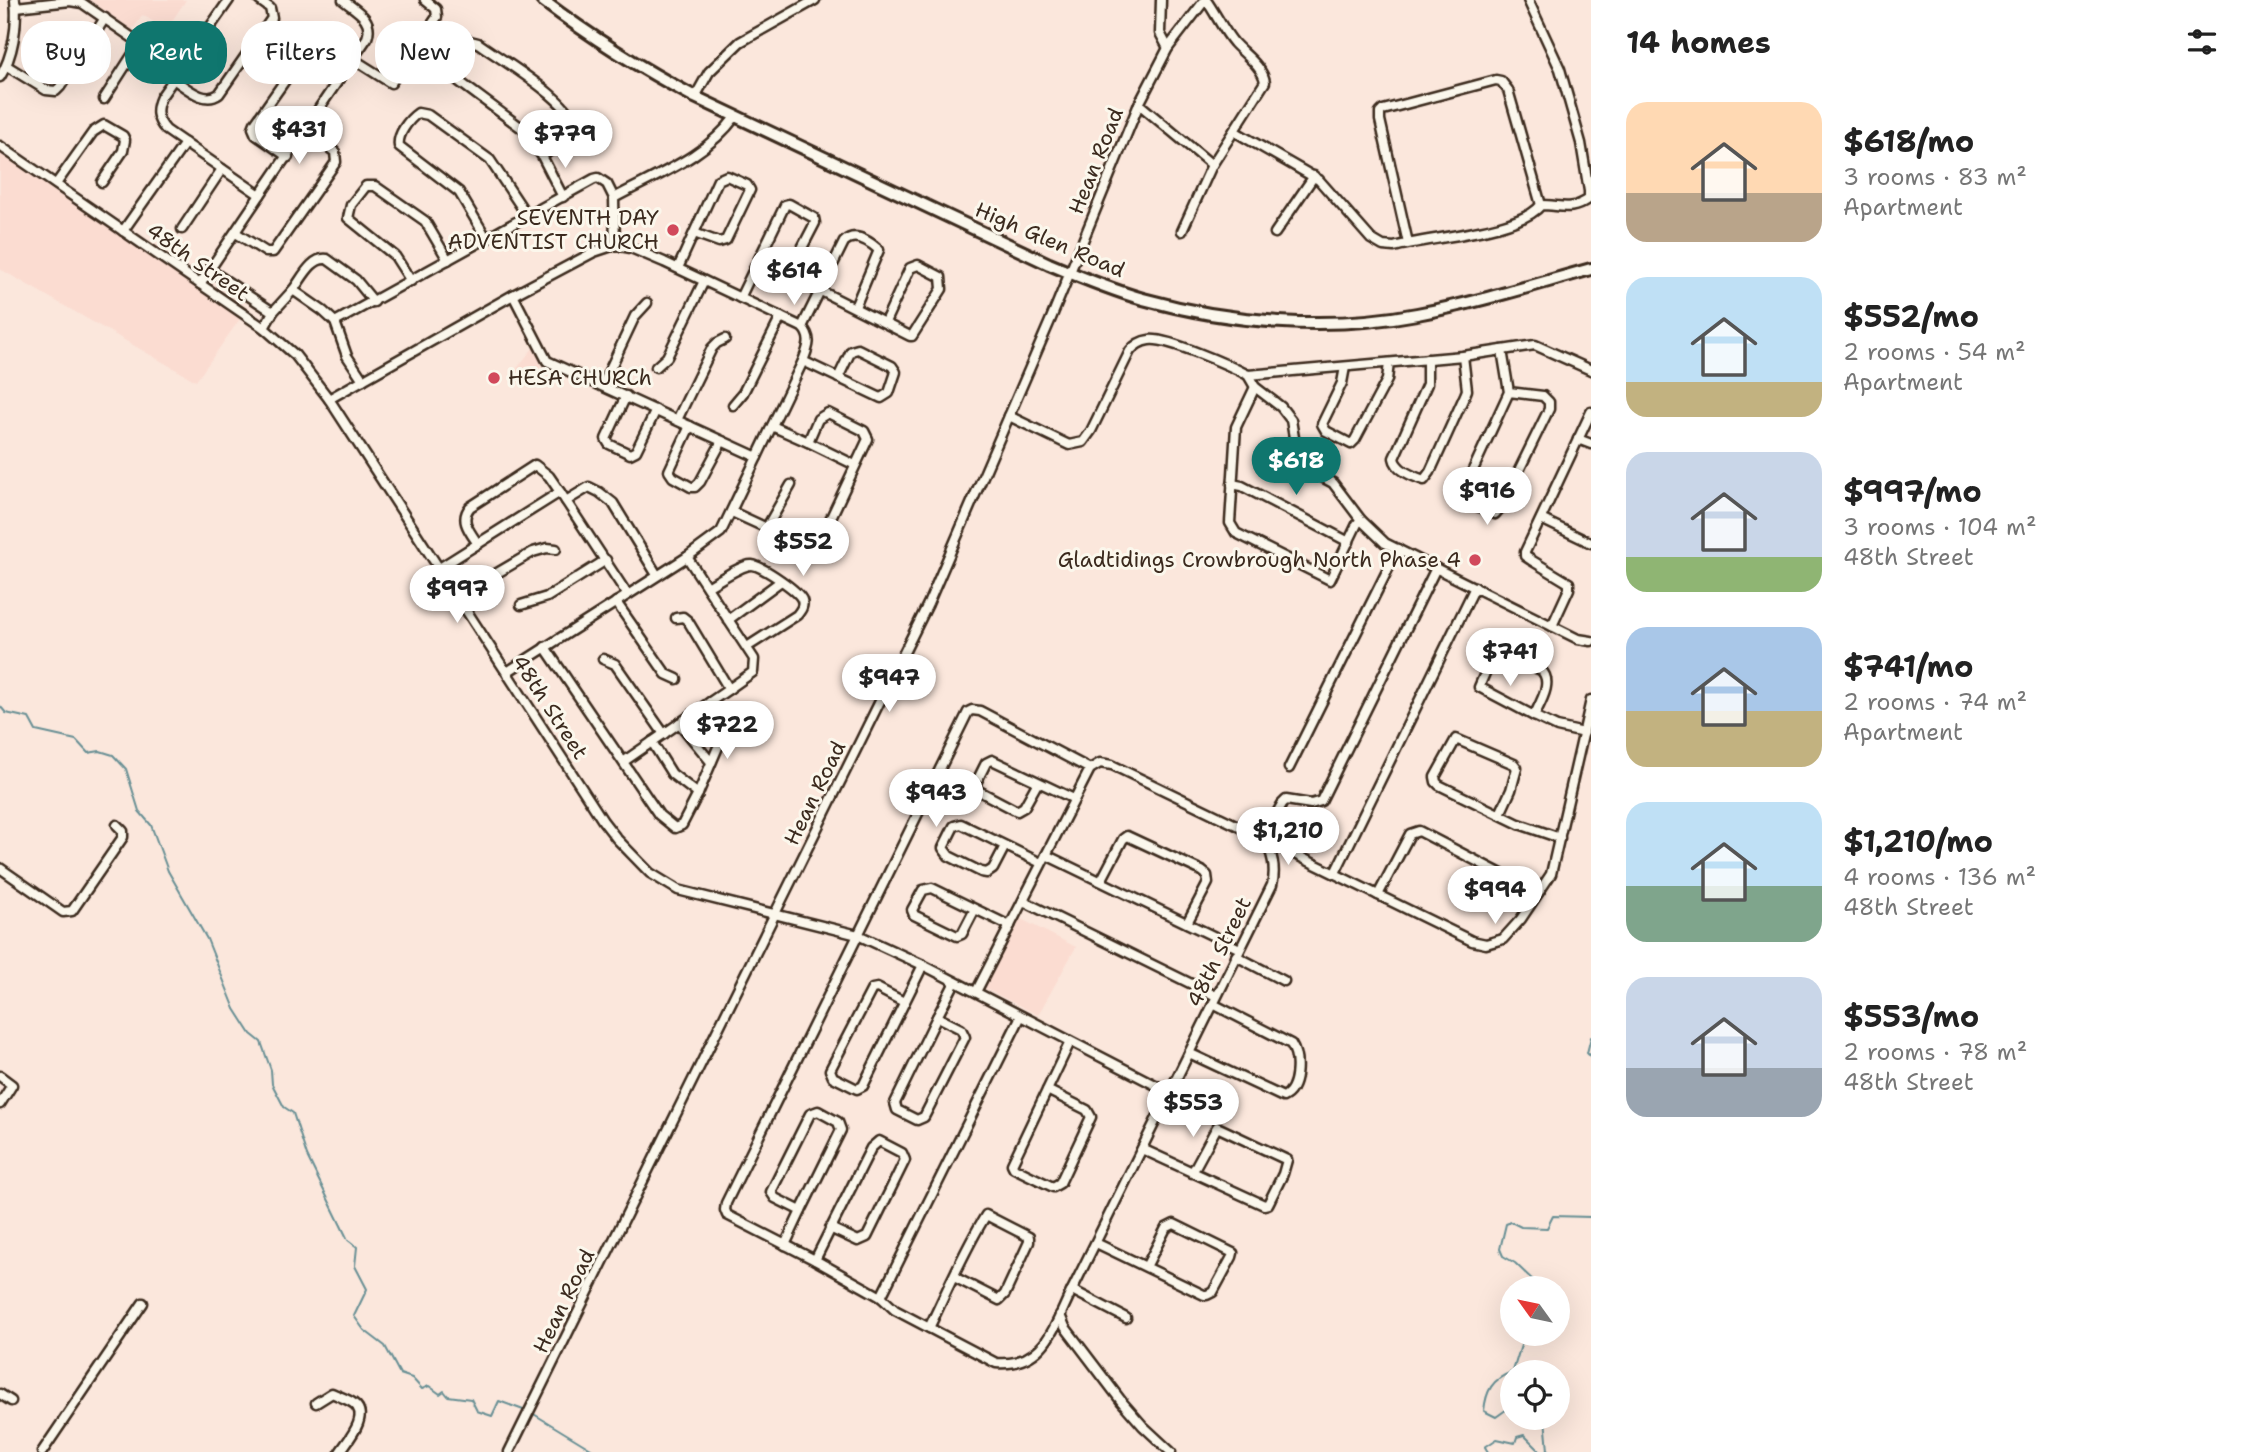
<!DOCTYPE html>
<meta charset="utf-8">
<style>
:root{--surface:#fff;--page:#f6f6f6;--text:#222;--muted:#767676;--accent:#0f766e}
body{margin:0;font-family:"Shantell Sans",sans-serif;background:var(--page);color:var(--text);height:100vh;display:flex;flex-direction:column;font-size:26px;white-space:nowrap}
*{box-sizing:border-box;margin:0}
p{font-size:23px;color:var(--muted)}
.icon{flex:none;width:38px;height:38px;fill:none;stroke:currentColor;stroke-width:2;stroke-linecap:round;stroke-linejoin:round}
.map{position:relative;flex:1;overflow:hidden}
.drawer{display:flex;flex-direction:column;background:var(--surface);width:665px}
.drawer>*{flex:none}
.banner{position:absolute;left:21px;top:21px;width:665px;height:63px;display:flex;gap:14px}
.needle{width:46px;rotate:303deg}
.fabs{position:absolute;left:1500px;top:1276px;display:grid;gap:14px}
.fabs a{display:grid;place-items:center;width:70px;height:70px;border-radius:50%;background:var(--surface);box-shadow:0 7px 28px #0002;font-size:35px}
.price{position:absolute;translate:-50% -60px;padding:0 16px;border-radius:24px;background:#fff;color:#222;font-size:23px;line-height:46px;filter:drop-shadow(0 2px 4px #0008)}
.price::after{content:'';position:absolute;left:50%;top:42px;width:21px;height:16px;margin-left:-10px;background:inherit;clip-path:polygon(0 0,100% 0,50% 100%)}
.price.on{background:var(--accent);color:#fff}
ul{padding:0;list-style:none}
li{display:flex;align-items:center;gap:21px;height:175px;padding:0 35px}
li span{display:grid;place-items:center;flex:none;width:196px;height:140px;border-radius:21px;color:#555}
li>.icon{margin-inline-start:auto}
span .icon{width:84px;height:84px;fill:#fffc;stroke-width:1}
li b{font-size:30px}
h2{display:flex;justify-content:space-between;align-items:center;height:84px;padding:0 35px;font-size:30px}
.chip{padding:0 24px;border-radius:28px;background:var(--surface);box-shadow:0 7px 28px #0002;font-size:24px;line-height:63px}
.chip.on{background:var(--accent);color:#fff}
main{display:flex;flex:1;min-height:0}
.map>svg:first-child{display:block}
.built{fill:#fbdcd1}
.lines{fill:none;stroke-linecap:round;stroke-linejoin:round}
.stream{stroke:#678f94;stroke-width:2}
.minor-casing{stroke:#3b2a1e;stroke-width:13}
.major-casing{stroke:#3b2a1e;stroke-width:16}
.minor{stroke:#fbf7ec;stroke-width:8}
.major{stroke:#fbf7ec;stroke-width:10}
.poi-dot{fill:#d1495b;stroke:#fbf7ec;stroke-width:2.5}
.labels{text-anchor:middle;dominant-baseline:central;stroke-width:6;stroke-linejoin:round;paint-order:stroke}
.street-label{font-size:21px;fill:#3b2a1e;stroke:#fbf7ec}
.poi-label{font-size:21px;fill:#3b2a1e;stroke:#fbf7ec;text-anchor:end}
</style>
<main>
<div class="map">
<svg width="1591" height="1452" viewBox="0 0 1591 1452">
<rect width="100%" height="100%" fill="#fbe7dc"/>
<filter id="ink" filterUnits="userSpaceOnUse"><feTurbulence type="fractalNoise" baseFrequency=".0143" numOctaves="2"/><feDisplacementMap in="SourceGraphic" scale="14" xChannelSelector="R" yChannelSelector="G"/><feConvolveMatrix kernelMatrix="1 2 1 2 8 2 1 2 1" color-interpolation-filters="sRGB"/></filter>
<g filter="url(#ink)">
<g class="built">
<path d="M20,0H186L166,30L143,15L132,30L91,1L21,9Z"/>
<path d="M0,147L242,316L196,381L0,269Z"/>
<path d="M533,348L542,362L530,389L510,377Z"/>
<path d="M1019,918L1076,947L1038,1015L984,988Z"/>
</g>
<g class="lines">
<g class="stream">
<path d="M0,706L6,713L29,718L36,731L76,740L88,753L100,751L113,755L126,769L139,811L151,825L168,871L207,939L235,1009L251,1034L261,1042L271,1070L272,1084L284,1107L293,1113L307,1156L348,1240L357,1247L355,1266L367,1289L354,1316L364,1330L385,1346L400,1374L412,1378L422,1389L429,1386L440,1394L444,1391L448,1396L471,1399L477,1411L492,1416L499,1401L526,1411"/>
<path d="M1591,1037L1587,1053L1591,1057"/>
<path d="M1541,1288L1515,1263L1503,1256L1500,1249L1506,1224L1511,1222L1521,1227L1547,1228L1553,1216L1591,1217"/>
<path d="M1513,1371L1522,1342L1528,1334"/>
<path d="M1512,1372C1492,1379 1486,1391 1484,1411L1496,1417L1510,1407L1512,1396"/>
<path d="M532,1413L596,1452"/>
<path d="M1540,1418L1545,1419L1548,1450L1544,1452"/>
<path d="M1488,1452L1485,1447L1497,1439L1515,1443L1517,1437L1524,1435L1541,1452"/>
</g>
<defs>
<g id="minor">
<path d="M229,0L161,97C155,110 156,119 166,130L260,195L367,38C374,19 357,11 343,0"/>
<path d="M1161,0L1160,33L1168,48"/>
<path d="M16,7L70,1L82,3L179,70"/>
<path d="M353,59L391,83L437,17L436,9L425,0"/>
<path d="M7,66L46,90L56,91L60,87L105,18"/>
<path d="M0,77C13,56 18,25 15,0"/>
<path d="M173,79C186,87 204,105 219,94L272,18L270,8L259,0"/>
<path d="M695,97L709,72L740,42L815,0"/>
<path d="M104,99L140,43"/>
<path d="M1139,104L1212,165"/>
<path d="M1234,131L1319,180L1371,239L1383,246L1394,247C1429,237 1520,232 1541,205C1561,205 1570,212 1589,199V191L1581,143L1560,69L1528,0"/>
<path d="M0,146L264,328L295,355L329,399L603,821L617,839L650,873L678,890L858,935L923,965L1169,1092"/>
<path d="M542,156L575,134C584,107 498,58 478,43L470,41L466,42C458,49 447,63 449,74L523,129L542,156L563,197"/>
<path d="M288,157L256,135L253,128L255,123L312,42C326,40 340,54 351,61"/>
<path d="M56,184L93,132L104,125L123,136L125,140L123,151L102,182"/>
<path d="M182,229L222,169"/>
<path d="M123,231L185,143"/>
<path d="M1182,231L1212,165L1265,82C1263,67 1244,54 1234,43C1223,30 1216,14 1206,0"/>
<path d="M236,233L266,252H273L336,162L335,152L305,131"/>
<path d="M1275,233L1314,176"/>
<path d="M487,239L459,192L399,146C397,135 408,120 418,113L428,115L490,160L528,217"/>
<path d="M1408,243L1380,120V113L1383,110L1496,80L1501,81L1508,90L1541,205"/>
<path d="M615,245L614,198C656,175 706,157 735,117"/>
<path d="M678,268L718,180L727,176L747,185L750,190L726,240L719,242L694,233"/>
<path d="M210,270L273,312"/>
<path d="M411,281L395,256L348,218L351,205L366,186H375L425,221L448,260"/>
<path d="M200,284L260,195"/>
<path d="M293,290C302,279 311,257 327,259L356,280L374,302"/>
<path d="M821,291L910,336H912L942,289L941,277L918,265L910,268L885,322"/>
<path d="M513,295L547,361L757,457"/>
<path d="M740,298L785,205L789,204L814,218L815,223L789,273L783,274L756,264"/>
<path d="M335,322L594,179L598,178L607,184L614,198"/>
<path d="M802,327L844,242C855,231 869,241 879,250L855,307"/>
<path d="M264,328L273,312L293,290L323,311L335,322L347,356L363,380"/>
<path d="M1502,350L1509,392L1460,498L1495,514L1501,507L1549,409V402L1543,396L1509,392"/>
<path d="M1427,359V384L1394,458C1396,470 1412,476 1424,480L1430,472L1465,395L1467,390L1463,356"/>
<path d="M803,361L881,398L889,393L896,372L892,366L858,349L851,351L838,378"/>
<path d="M656,367L667,357L704,281"/>
<path d="M1345,367L1342,383L1322,424L1326,431L1351,444L1355,440L1387,380L1389,363"/>
<path d="M1248,375L1255,387L1281,407L1291,420L1298,461L1303,467L1333,483L1361,520L1385,543L1578,639L1591,641"/>
<path d="M602,386L635,316L647,303"/>
<path d="M1255,387L1236,427L1230,523L1236,533L1330,580L1357,524L1361,520"/>
<path d="M626,396L606,439L609,444L630,454L636,451L656,410"/>
<path d="M329,399L513,295L594,252L615,245L631,248L664,262L802,327C813,338 808,348 803,361L721,532L687,557L507,672"/>
<path d="M733,405L743,393L781,317"/>
<path d="M1009,416L1069,445L1083,442L1091,431L1130,351C1135,345 1141,341 1149,340C1166,337 1231,366 1248,375L1463,356L1535,345L1591,370"/>
<path d="M677,420L712,348L717,343L725,339"/>
<path d="M690,426L669,471L673,477L691,487H695L700,482L722,441"/>
<path d="M1578,439L1591,444"/>
<path d="M808,442L855,465"/>
<path d="M1232,484L1242,486L1349,542"/>
<path d="M566,501L589,487L599,492L613,503L657,575"/>
<path d="M732,512L808,547H815L819,543L868,439L864,431L828,413L818,419L808,442L772,426"/>
<path d="M1541,519L1591,543"/>
<path d="M767,527L791,485"/>
<path d="M478,544C470,532 459,520 470,507L535,465L549,476L560,492"/>
<path d="M687,557L754,659L753,672L729,689"/>
<path d="M438,569L560,492L627,594"/>
<path d="M707,587C717,582 742,564 752,565C762,566 799,591 802,600C804,606 801,610 797,615L747,647"/>
<path d="M456,597L533,552L547,548L556,549"/>
<path d="M616,602L666,674L677,679"/>
<path d="M521,605L547,597L606,560"/>
<path d="M676,618L683,617L688,621L729,689L710,702"/>
<path d="M728,620L781,581"/>
<path d="M1552,626L1569,589V583L1531,560L1525,556V552L1591,412"/>
<path d="M545,647L659,815L675,828L682,825L698,794L724,733V725L710,702L623,762"/>
<path d="M1495,650L1541,670C1554,682 1540,703 1534,716L1479,687Z"/>
<path d="M603,659L615,664L664,734"/>
<path d="M1534,716L1557,727L1584,733"/>
<path d="M679,723L711,762"/>
<path d="M652,742L672,774L698,794"/>
<path d="M1289,768L1398,549"/>
<path d="M1038,782L1024,807L1017,811L979,791L975,785L986,763L992,760L1074,799"/>
<path d="M1500,814L1511,790L1517,768L1514,764L1456,739L1435,777L1436,782L1439,785L1519,824L1560,838"/>
<path d="M1263,838L1282,804L1286,800L1311,804L1321,801L1436,568"/>
<path d="M1268,845L1278,846L1472,941L1486,944L1503,939L1521,919L1551,874L1591,700"/>
<path d="M1005,846L993,869L987,873L981,872L949,856L943,848L954,826L961,824L1041,863"/>
<path d="M1046,855L1240,949"/>
<path d="M0,868L63,912L72,911L123,837V831L117,825"/>
<path d="M1335,873L1475,587"/>
<path d="M1101,881L1123,839L1127,836L1202,871L1207,875L1208,883L1187,923"/>
<path d="M1378,895L1410,834L1419,831L1538,893"/>
<path d="M1023,901L1216,996"/>
<path d="M975,909L962,934L957,936L914,915L912,910L923,890L932,888L1010,926"/>
<path d="M1236,956L1284,981"/>
<path d="M976,992L1090,769L1100,763L1112,765L1263,838C1273,852 1276,870 1272,885L1072,1290C1054,1326 1045,1367 996,1363L895,1310L881,1297L1021,1016"/>
<path d="M904,1002L877,988L872,989L830,1070L833,1077L857,1089L863,1086L923,965"/>
<path d="M937,1017L961,1029L965,1037L924,1117L917,1120L897,1110L895,1103Z"/>
<path d="M937,1017L955,982"/>
<path d="M1189,1053L1283,1097C1299,1090 1300,1058 1291,1044L1213,1004"/>
<path d="M0,1076L12,1085L0,1104"/>
<path d="M1047,1090L1087,1110L1091,1117L1060,1183L1053,1187L1014,1168L1012,1164L1070,1042"/>
<path d="M818,1111L838,1122L841,1130L801,1211L775,1198L771,1192L810,1114Z"/>
<path d="M1142,1149L1264,1205L1268,1204L1283,1174L1287,1160L1217,1127L1192,1173"/>
<path d="M1096,1243L1204,1295H1207L1213,1292L1232,1257L1233,1253L1174,1224L1166,1228L1146,1267"/>
<path d="M785,1245L801,1211"/>
<path d="M815,1260L871,1148L879,1141L902,1153L905,1160L867,1237L858,1241L830,1228"/>
<path d="M1072,1290L1126,1318"/>
<path d="M881,1297L815,1260L727,1215L725,1210L726,1203L968,712L972,710L980,711L1090,769"/>
<path d="M1060,1315L1065,1327L1122,1402L1143,1426L1171,1452"/>
<path d="M929,1328C947,1291 964,1250 986,1215L1029,1237V1242L1005,1294L999,1300L954,1277"/>
<path d="M0,1394L11,1401"/>
<path d="M316,1403L332,1393C338,1396 347,1399 353,1403C371,1415 348,1440 340,1452"/>
<path d="M42,1452L143,1303"/>
<path d="M509,1452L928,604L1050,321L1139,104L1168,48L1205,0"/>
</g>
<path id="major" d="M542,0C591,37 640,68 695,97L1049,264C1080,277 1111,290 1143,299C1229,323 1328,331 1417,314C1476,303 1533,285 1591,269"/>
</defs>
<use href="#minor" class="minor-casing"/>
<use href="#major" class="major-casing"/>
<use href="#minor" class="minor"/>
<use href="#major" class="major"/>
</g>
</g>
<g class="poi-dot">
<circle cx="673" cy="230" r="7"/>
<circle cx="494" cy="378" r="7"/>
<circle cx="1475" cy="560" r="7"/>
</g>
<g class="labels">
<g class="street-label">
<text transform="translate(1096 161) rotate(-68)">Hean Road</text>
<text transform="translate(1050 240) rotate(23)">High Glen Road</text>
<text transform="translate(198 262) rotate(35)">48th Street</text>
<text transform="translate(550 707) rotate(57)">48th Street</text>
<text transform="translate(815 793) rotate(-64)">Hean Road</text>
<text transform="translate(1219 952) rotate(-64)">48th Street</text>
<text transform="translate(564 1301) rotate(-64)">Hean Road</text>
</g>
<g class="poi-label">
<text x="659" y="218">SEVENTH DAY<tspan x="659" dy="24">ADVENTIST CHURCH</tspan></text>
<text x="508" y="378" text-anchor="start">HESA CHURCh</text>
<text x="1461" y="560">Gladtidings Crowbrough North Phase 4</text>
</g>
</g>
</svg>
<div class="fabs">
<a><svg class="needle" viewBox="-14 -14 28 28"><path d="M0-13l5 13h-10z" fill="#e53935"/><path d="M0 13l5-13h-10z" fill="#767676"/></svg></a>
<a><svg class="icon" aria-label="locate" viewBox="0 0 24 24"><circle cx="12" cy="12" r="6"/><path d="M12 2v4M12 18v4M2 12h4M18 12h4"/></svg></a>
</div>
<b class="price" style="left:299px;top:166px">$431</b>
<b class="price" style="left:565px;top:170px">$779</b>
<b class="price" style="left:794px;top:307px">$614</b>
<b class="price on" style="left:1296px;top:497px">$618</b>
<b class="price" style="left:1487px;top:527px">$916</b>
<b class="price" style="left:803px;top:578px">$552</b>
<b class="price" style="left:457px;top:625px">$997</b>
<b class="price" style="left:1510px;top:688px">$741</b>
<b class="price" style="left:889px;top:714px">$947</b>
<b class="price" style="left:727px;top:761px">$722</b>
<b class="price" style="left:936px;top:829px">$943</b>
<b class="price" style="left:1288px;top:867px">$1,210</b>
<b class="price" style="left:1495px;top:926px">$994</b>
<b class="price" style="left:1193px;top:1139px">$553</b>
<div class="banner">
<a class="chip">Buy</a>
<a class="chip on">Rent</a>
<a class="chip">Filters</a>
<a class="chip">New</a>
</div>
</div>
<section class="drawer">
<h2>14 homes<svg class="icon" aria-label="filters" viewBox="0 0 24 24"><path d="M4 7h16M4 17h16"/><circle cx="9" cy="7" r="2"/><circle cx="15" cy="17" r="2"/></svg></h2>
<ul>
<li><span style="background:linear-gradient(#ffd9b3 65%,#b9a48a 0)"><svg class="icon" aria-label="home" viewBox="0 0 24 24"><path d="M3 11l9-7 9 7M6 9v11h12V9"/></svg></span><div><b>$618/mo</b><p>3 rooms · 83 m²</p><p>Apartment</p></div></li>
<li><span style="background:linear-gradient(#bfe0f5 75%,#c2b280 0)"><svg class="icon" aria-label="home" viewBox="0 0 24 24"><path d="M3 11l9-7 9 7M6 9v11h12V9"/></svg></span><div><b>$552/mo</b><p>2 rooms · 54 m²</p><p>Apartment</p></div></li>
<li><span style="background:linear-gradient(#c9d6e8 75%,#8fb573 0)"><svg class="icon" aria-label="home" viewBox="0 0 24 24"><path d="M3 11l9-7 9 7M6 9v11h12V9"/></svg></span><div><b>$997/mo</b><p>3 rooms · 104 m²</p><p>48th Street</p></div></li>
<li><span style="background:linear-gradient(#a9c7e8 60%,#c2b280 0)"><svg class="icon" aria-label="home" viewBox="0 0 24 24"><path d="M3 11l9-7 9 7M6 9v11h12V9"/></svg></span><div><b>$741/mo</b><p>2 rooms · 74 m²</p><p>Apartment</p></div></li>
<li><span style="background:linear-gradient(#bfe0f5 60%,#7fa58c 0)"><svg class="icon" aria-label="home" viewBox="0 0 24 24"><path d="M3 11l9-7 9 7M6 9v11h12V9"/></svg></span><div><b>$1,210/mo</b><p>4 rooms · 136 m²</p><p>48th Street</p></div></li>
<li><span style="background:linear-gradient(#c9d6e8 65%,#9aa5b1 0)"><svg class="icon" aria-label="home" viewBox="0 0 24 24"><path d="M3 11l9-7 9 7M6 9v11h12V9"/></svg></span><div><b>$553/mo</b><p>2 rooms · 78 m²</p><p>48th Street</p></div></li>
</ul>
</section>
</main>
